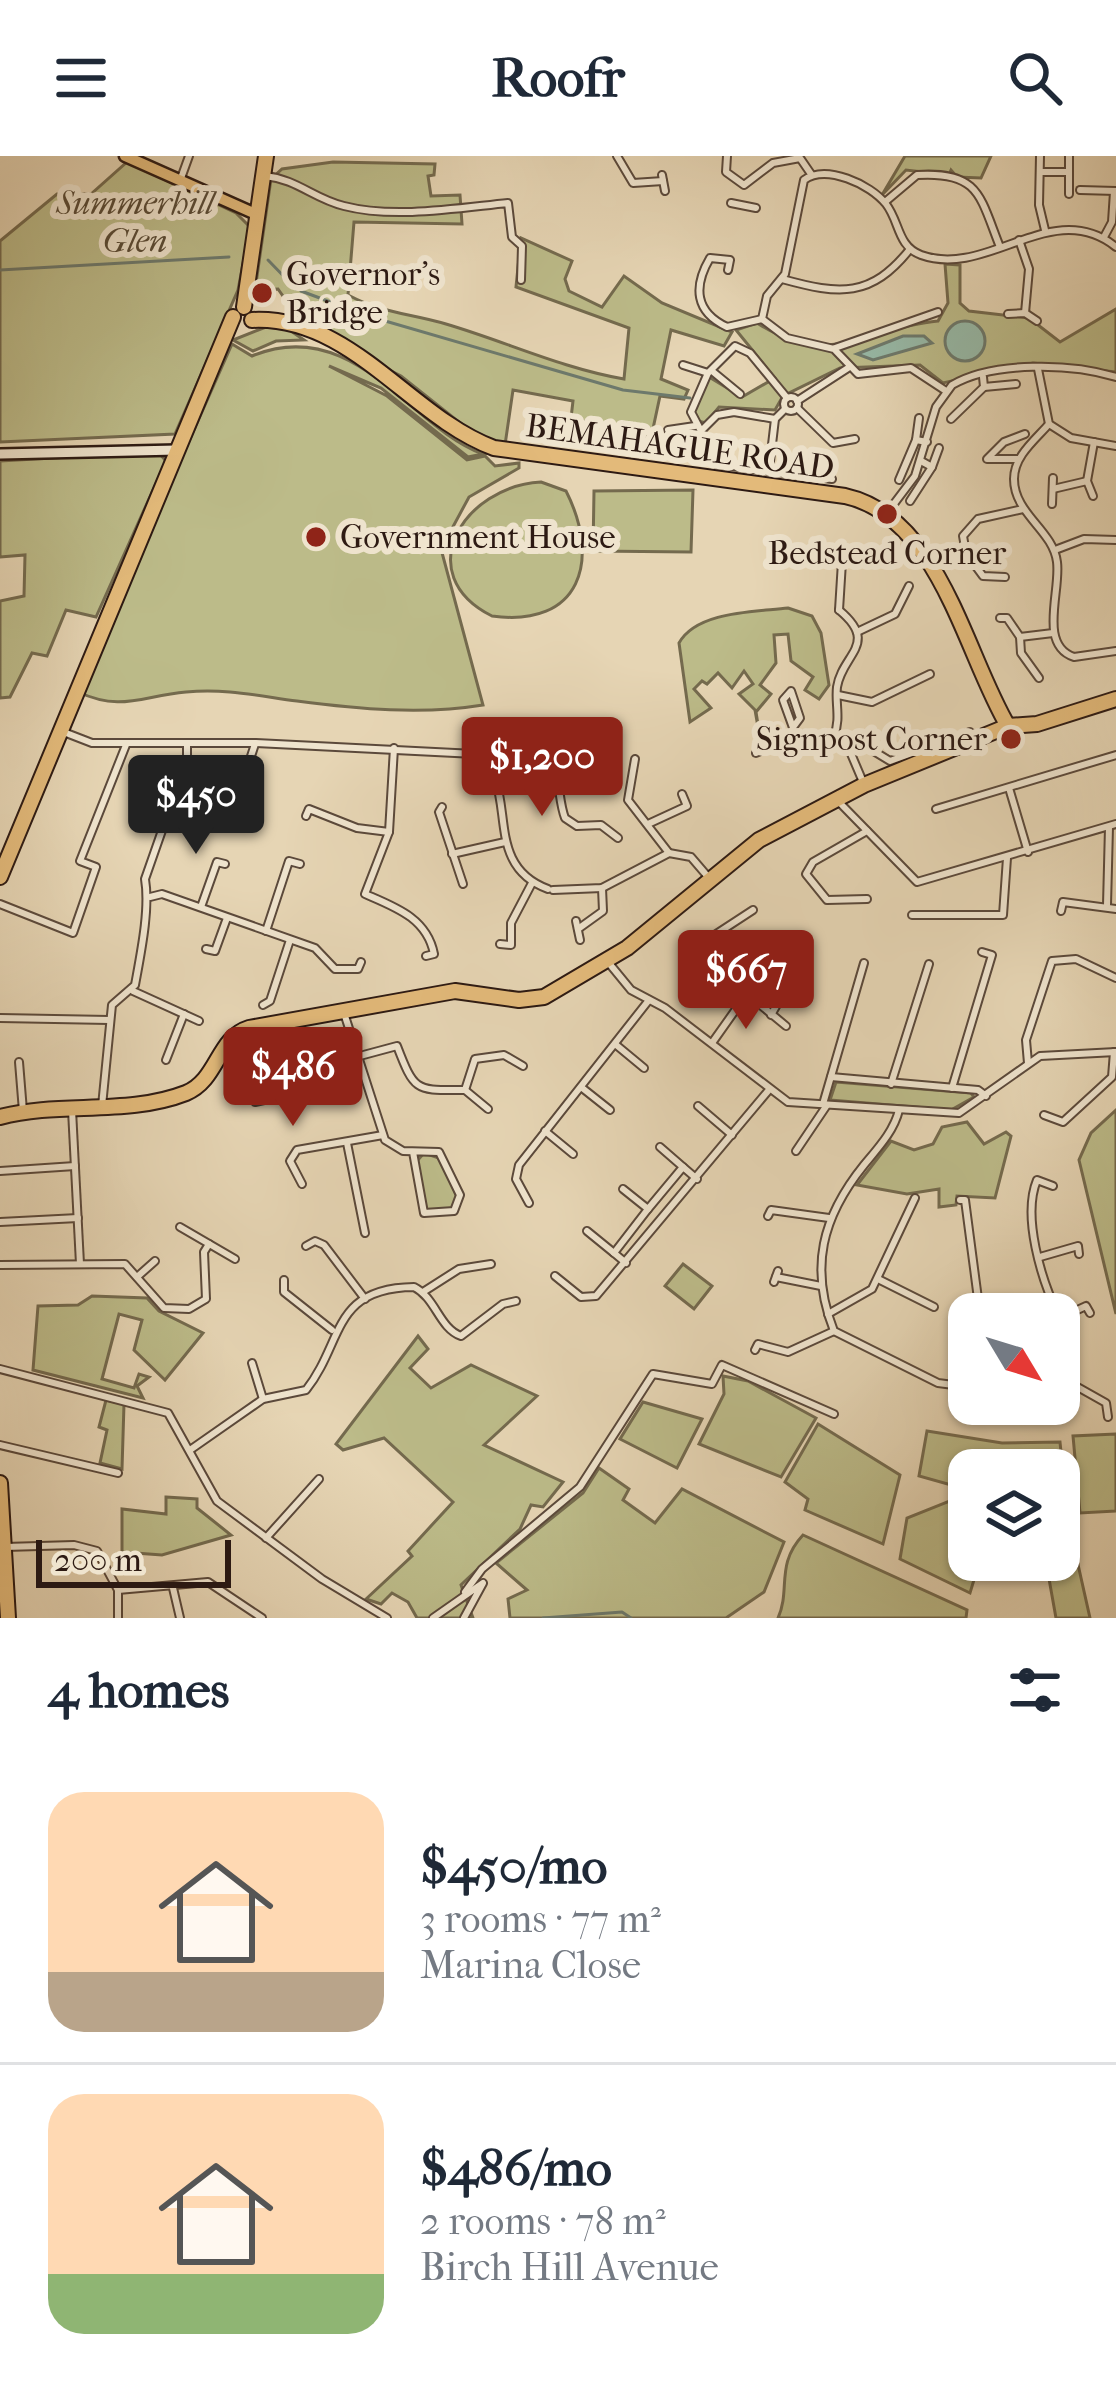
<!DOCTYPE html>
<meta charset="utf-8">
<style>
:root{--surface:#fff;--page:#f2f2f3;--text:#1f2937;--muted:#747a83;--line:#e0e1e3;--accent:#8f2418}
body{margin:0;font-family:"IM FELL French Canon",serif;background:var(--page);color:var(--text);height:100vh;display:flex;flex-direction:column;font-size:45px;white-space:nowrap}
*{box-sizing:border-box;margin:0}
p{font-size:39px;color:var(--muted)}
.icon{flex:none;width:66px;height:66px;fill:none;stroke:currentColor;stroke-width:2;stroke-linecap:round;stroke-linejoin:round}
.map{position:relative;height:1462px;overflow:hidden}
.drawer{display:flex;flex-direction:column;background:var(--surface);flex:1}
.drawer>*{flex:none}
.needle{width:78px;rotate:128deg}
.controls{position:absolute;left:948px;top:1137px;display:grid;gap:24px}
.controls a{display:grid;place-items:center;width:132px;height:132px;border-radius:24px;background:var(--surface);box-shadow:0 3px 9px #0004;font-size:60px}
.scale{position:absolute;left:36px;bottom:30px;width:195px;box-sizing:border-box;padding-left:12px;border:6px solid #2d1a13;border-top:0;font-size:33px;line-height:42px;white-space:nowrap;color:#2d1a13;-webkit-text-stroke:9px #efe4ce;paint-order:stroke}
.price{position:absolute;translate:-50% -102px;padding:0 27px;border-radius:12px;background:var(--accent);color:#fff;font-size:39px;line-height:78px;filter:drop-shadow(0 3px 6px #0008)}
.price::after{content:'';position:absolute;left:50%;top:72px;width:36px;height:27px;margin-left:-18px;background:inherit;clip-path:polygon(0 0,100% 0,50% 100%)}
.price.active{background:#222;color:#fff}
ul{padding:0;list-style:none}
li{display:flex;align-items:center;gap:36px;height:300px;padding:0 48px}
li+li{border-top:3px solid var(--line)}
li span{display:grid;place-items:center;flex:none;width:336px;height:240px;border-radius:36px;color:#555}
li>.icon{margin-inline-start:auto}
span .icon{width:144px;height:144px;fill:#fffc;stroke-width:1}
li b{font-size:51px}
h2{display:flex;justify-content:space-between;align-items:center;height:144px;padding:0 48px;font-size:51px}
header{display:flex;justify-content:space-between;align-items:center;height:156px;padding:0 48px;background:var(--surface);font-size:54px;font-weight:800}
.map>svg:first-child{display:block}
.green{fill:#bcbb89;stroke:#746a4e;stroke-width:3}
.water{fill:#97b9a7;stroke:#6d796c;stroke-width:3}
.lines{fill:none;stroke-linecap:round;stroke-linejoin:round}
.stream{stroke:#6d796c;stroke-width:3}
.street-casing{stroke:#5b493b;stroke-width:10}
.secondary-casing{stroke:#2d1a13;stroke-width:14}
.primary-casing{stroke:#2d1a13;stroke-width:15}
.highway-casing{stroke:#2d1a13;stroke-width:18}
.street{stroke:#efe4ce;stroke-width:6}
.secondary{stroke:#efe4ce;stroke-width:9}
.primary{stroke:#e3ba7a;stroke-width:10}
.highway{stroke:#e3ba7a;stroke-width:14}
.poi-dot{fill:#8f2418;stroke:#efe4ce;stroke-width:4.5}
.labels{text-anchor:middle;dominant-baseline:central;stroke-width:12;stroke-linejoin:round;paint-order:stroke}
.park-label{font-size:33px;font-style:italic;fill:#584a36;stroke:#efe4ce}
.poi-label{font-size:33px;fill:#2d1a13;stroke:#efe4ce;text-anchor:start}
.street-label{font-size:33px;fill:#2d1a13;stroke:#efe4ce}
</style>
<header><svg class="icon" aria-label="menu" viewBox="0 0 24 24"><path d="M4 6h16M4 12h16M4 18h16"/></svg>Roofr<svg class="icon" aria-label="search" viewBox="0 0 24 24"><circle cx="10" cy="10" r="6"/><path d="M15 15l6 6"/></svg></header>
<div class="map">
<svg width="1116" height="1462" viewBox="0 0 1116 1462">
<rect width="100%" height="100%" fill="#e6d5b4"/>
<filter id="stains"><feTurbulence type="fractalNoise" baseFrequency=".00167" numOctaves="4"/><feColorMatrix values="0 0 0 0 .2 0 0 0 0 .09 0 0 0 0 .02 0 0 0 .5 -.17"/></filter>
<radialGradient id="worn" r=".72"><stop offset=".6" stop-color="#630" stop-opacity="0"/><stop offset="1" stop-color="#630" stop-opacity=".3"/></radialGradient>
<g class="green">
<path d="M905,0H991L981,22L957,21L951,14L949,19L906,14L882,39Z"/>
<path d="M127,6L236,57L250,71L238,134L175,278L0,286V85L57,38H91Z"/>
<path d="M333,6L435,8L434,19L428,20L431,40L460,39L462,68L354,66L348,139C384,158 409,157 446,168C507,186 561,212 624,223L629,172L516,131L521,82L572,105L565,123L569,135L602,151L624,120L662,147L732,176L724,190L671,174L661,223L688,234L684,243L660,240L651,282L571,262L573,245L513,234L505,289L474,278L401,220L304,170L278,133L255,134L271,23L282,13Z"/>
<path d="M945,108L960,109V147L969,155L1029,162L1060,186L1116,153V216L1033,207L943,227L920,209L840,212L783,240L775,254L719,251L706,267L694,264L693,256L709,221L742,241L775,222L736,174L757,167C830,214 863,172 938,165L948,147Z"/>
<path d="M266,171L288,173L304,184L276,185L253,195L233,184Z"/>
<path d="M232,188L252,200C354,158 409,271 483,298L468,301L381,232L329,210L387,240L467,304L485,300L495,310L519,307V312L469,341L441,393L483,549C422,559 358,553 297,545C259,540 225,532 186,536C141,540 122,556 78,536Z"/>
<path d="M158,296L166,305L96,461L66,454L47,500L32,497L10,541L0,542V445L24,440L25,399L0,401V305Z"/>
<path d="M541,326L566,335C601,404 581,472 492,460C409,418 464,330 541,326Z"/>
<path d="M693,334L691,396L593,395L594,335Z"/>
<path d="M788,452L812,460L821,477L829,529L819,543L805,534L813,521L791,505L788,478L774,479L776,507L760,529L771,538L756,556L761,588L755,554L739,538L753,528L744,515L732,532L718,517L707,528L702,525L694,533L711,552L690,566L679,487C697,455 755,456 788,452Z"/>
<path d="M836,926L971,937L974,941L951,954L830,944Z"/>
<path d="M1116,954V1158L1079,1004L1091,977Z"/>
<path d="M967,966L984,988L1006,976L1011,980L995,1042L957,1040L956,1049L939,1051V1033L907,1038L857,1029L891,985L914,994L933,988L942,971Z"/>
<path d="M424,997L442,1003L458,1044L453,1052L427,1057L417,1005Z"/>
<path d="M683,1108L712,1130L694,1153L665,1130Z"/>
<path d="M92,1140L147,1142L159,1155L203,1177L165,1224L134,1194L142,1164L119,1158L102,1223L134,1232L139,1218L149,1221L137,1230L143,1242L33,1214L38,1150L78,1149Z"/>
<path d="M418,1180L428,1193L410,1212L431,1232L471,1209L537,1240L484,1289L563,1326L543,1351L531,1349L520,1373L461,1429L473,1462H417L408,1446L392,1437L381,1448L366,1443L412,1400L408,1395L453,1346L384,1282L343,1294L336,1288Z"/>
<path d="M723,1220L748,1225L816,1262L781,1321L699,1288L724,1238Z"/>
<path d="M106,1244L124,1248L122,1313L100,1307L107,1274L99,1271Z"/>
<path d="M643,1246L702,1263L677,1312L620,1283Z"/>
<path d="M818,1268L900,1319L883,1388L805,1354L808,1343L785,1326Z"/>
<path d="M927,1275L1002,1287L1060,1286L1067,1356L1059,1355V1314H969V1334L919,1320Z"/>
<path d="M1116,1278V1355L1080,1357L1073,1280Z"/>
<path d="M599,1312L629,1333L623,1344L655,1367L682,1333L784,1386L764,1436L726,1462H510L508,1443L527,1434L496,1407L583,1337Z"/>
<path d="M166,1341L197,1343V1352L231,1379L162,1399L122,1396V1353L166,1358Z"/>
<path d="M952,1344L969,1351V1404H980L970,1437L900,1403L907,1362Z"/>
<path d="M803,1379L967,1454L966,1462H778C791,1433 775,1409 803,1379Z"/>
<path d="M1077,1404L1090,1462H1056L1046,1406Z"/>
</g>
<g class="water">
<circle cx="965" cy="185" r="20"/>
<path d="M903,180H924L932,187L873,204L857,198Z"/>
</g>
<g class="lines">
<g class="stream">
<path d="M268,104L296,133"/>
<path d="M0,114L229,101"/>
<path d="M301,135L368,160L623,234L690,242"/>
<path d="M543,1462L622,1456L631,1462"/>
</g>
<defs>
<g id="street">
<path d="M617,0L633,27L663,25"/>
<path d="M727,0L726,16L744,29L773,7L800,2L811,18"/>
<path d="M1040,0L1039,49L1045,74"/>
<path d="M1040,16H1068"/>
<path d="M662,19L665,35"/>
<path d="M265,20C297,23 314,43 344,50C394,63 458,52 508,47L512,81L522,90L521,124"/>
<path d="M180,25L189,0"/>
<path d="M1080,34L1116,35"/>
<path d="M1069,38V0"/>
<path d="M885,46L917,19C980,15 980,41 1000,91"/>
<path d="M731,47L756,52"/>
<path d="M1104,81L1112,66L1114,36"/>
<path d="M1019,84L1029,113L1025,157"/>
<path d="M728,114L730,104L710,102C693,131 695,156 727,171L762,163"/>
<path d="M782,123C840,139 871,142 910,93"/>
<path d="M1008,158L1025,157L1037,165"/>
<path d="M835,192L938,156"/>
<path d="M683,209L708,217"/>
<path d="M1038,213L1049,268L1071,282L1116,290"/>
<path d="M712,215L740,238"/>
<path d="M984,231L1016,228"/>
<path d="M946,235L911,212L858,218L834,193L787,182L762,163L767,140L785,118L804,24C826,8 870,28 886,48C900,66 897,90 921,99C988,123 1052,40 1116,91"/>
<circle cx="791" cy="248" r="7"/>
<path d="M797,245L848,212"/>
<path d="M797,252L833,287L855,283"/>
<path d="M775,263L734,256L717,259L701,275L691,256L708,217L735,190L750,197L787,242"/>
<path d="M951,263L984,231L983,221"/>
<path d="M1049,268C1035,284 1014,300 1014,323C1014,358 1053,374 1057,406C1061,435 1038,489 1074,501L1116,495"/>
<path d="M668,274L695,270"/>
<path d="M916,284L919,262"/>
<path d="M1018,303H987L1004,286L1025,278"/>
<path d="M716,308L832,323"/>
<path d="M932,311L939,292"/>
<path d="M769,314L775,263L785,253"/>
<path d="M899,324L916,284L927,286"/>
<path d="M1053,333L1087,325"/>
<path d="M1093,340L1087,325L1094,286"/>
<path d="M910,345L932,311L921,305"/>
<path d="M1052,348L1053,322"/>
<path d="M887,357L915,320L936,251L952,229C993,205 1072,207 1116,221"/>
<path d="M1055,394L1084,383L1116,384"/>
<path d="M1005,421L983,420L966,397L963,380L978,363L1023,353"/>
<path d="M839,454L843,390"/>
<path d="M1000,462H1007L1020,481"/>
<path d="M857,476L895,458L909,430"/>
<path d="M1039,522L1021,497L1020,481L1053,477"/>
<path d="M838,539L872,546L930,518"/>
<path d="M794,570L800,562L791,535L783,544L796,580"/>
<path d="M61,575L92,587H256L475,598C523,629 478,707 548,733"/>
<path d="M834,580C841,562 835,548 837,531C842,498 880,488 839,454"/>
<path d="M834,580L849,593L863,626"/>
<path d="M394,592L389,676L365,738C395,751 427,762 434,798L426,800"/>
<path d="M849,593L862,588L890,605L970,576"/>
<path d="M756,597L802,578L834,580"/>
<path d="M635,603L628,644L669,697"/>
<path d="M493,616L537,596C563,606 556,639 565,662L577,670L601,669L618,682"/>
<path d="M1009,632L1028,696"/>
<path d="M839,646L917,726L1116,668"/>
<path d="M247,647L237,643L255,588"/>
<path d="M442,651L439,656L463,728"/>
<path d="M936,653L1116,599"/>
<path d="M306,660L309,653L357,672L389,676"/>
<path d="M648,668L687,650L682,638"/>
<path d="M867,675L813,706L806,718L827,744L867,743"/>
<path d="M452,698L505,686"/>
<path d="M553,734L602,732L669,697L691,701L709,722"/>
<path d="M150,741L162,738L315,792L335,813H358L361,806"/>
<path d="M0,748L73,777L96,711L80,705L126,589"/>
<path d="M1107,749L1109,671"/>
<path d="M201,751L217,706L225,708"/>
<path d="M753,754L704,786L700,799L786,870"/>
<path d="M1061,755L1063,746L1116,753"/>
<path d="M912,759H1003L1007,702"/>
<path d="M576,765L580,784"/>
<path d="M578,773L603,755L602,732"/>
<path d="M266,775L289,705L300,708"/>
<path d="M500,788L511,789V767L532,727"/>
<path d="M206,793L215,795L227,762"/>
<path d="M608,806L631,834L665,852L788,946L959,957L1040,900L1116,896"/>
<path d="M133,835L199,865"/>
<path d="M263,849L270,845L290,784"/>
<path d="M344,857L385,984L403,995L439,996L460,1039L454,1055L424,1057L413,996"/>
<path d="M771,859L801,807"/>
<path d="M0,862L109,864"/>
<path d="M712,887L746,839"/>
<path d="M615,888L644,912"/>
<path d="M356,901L397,890C415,937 416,934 465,934L475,903L504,899L523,910"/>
<path d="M166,904L184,858"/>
<path d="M19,906L23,955"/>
<path d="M1028,907L1026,884L1052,805L1076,803L1116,822"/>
<path d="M342,917L360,911"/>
<path d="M831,921L978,934L986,940"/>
<path d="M891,928L929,808"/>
<path d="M581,931L610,954"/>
<path d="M952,932L992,799L982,796"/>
<path d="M465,934L488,953"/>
<path d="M255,946L296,937L278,870"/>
<path d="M823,948L864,807"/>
<path d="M102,950L112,849L135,829C141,796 150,753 145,723L187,603V587"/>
<path d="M698,950L732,979"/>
<path d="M72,954L80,1108"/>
<path d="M899,954C894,975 878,992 864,1009C822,1061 809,1112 834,1175L938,1227L969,1231"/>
<path d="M1044,959L1063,966L1112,921L1114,896"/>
<path d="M545,975L573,998"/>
<path d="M347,987L365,1077"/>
<path d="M660,991L683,1011"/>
<path d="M796,995L827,949"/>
<path d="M0,1015L75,1010"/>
<path d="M302,1028L290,1005L297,994L383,979"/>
<path d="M1053,1030L1037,1024C1022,1060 1041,1123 1058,1158"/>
<path d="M623,1033L648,1053L683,1011L697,1023"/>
<path d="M960,1044H965L980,1158"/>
<path d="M529,1047L516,1023L519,1009L649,844"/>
<path d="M768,1060L771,1054L829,1062"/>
<path d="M0,1066L78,1062"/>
<path d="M180,1071L235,1103"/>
<path d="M587,1075L614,1097"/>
<path d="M306,1090L315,1085L324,1089L365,1143"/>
<path d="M1040,1101L1078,1090L1079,1098"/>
<path d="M626,1107L614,1097L648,1053"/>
<path d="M0,1109L125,1108L164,1152L189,1153L206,1143L204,1096L209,1088"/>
<path d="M555,1120L581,1141L596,1140L768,935"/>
<path d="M137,1121L155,1105"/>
<path d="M776,1121L821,1130"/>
<path d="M878,1123L934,1151"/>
<path d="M284,1124V1136L332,1174"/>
<path d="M774,1126L778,1115"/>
<path d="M423,1136L459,1113L491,1108"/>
<path d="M828,1158L872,1133L915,1042"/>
<path d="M1059,1160L1075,1195L1074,1229L1059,1238"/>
<path d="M1060,1162L1086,1150L1090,1157"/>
<path d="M755,1194L758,1188L788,1196L834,1175"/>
<path d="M1059,1197L1075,1195"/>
<path d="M252,1207L263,1243"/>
<path d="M0,1213L168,1257L217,1345L322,1423L387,1462"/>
<path d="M1074,1229L1106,1247L1108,1261"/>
<path d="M0,1289L118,1317"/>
<path d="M190,1294L263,1243L306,1234C344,1186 331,1132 414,1131C436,1142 439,1172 461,1180L503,1148L516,1145"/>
<path d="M266,1382L319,1323"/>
<path d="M5,1391L74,1389L97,1395L118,1434V1462"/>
<path d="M173,1432L180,1462"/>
<path d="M118,1434L208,1426L262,1462"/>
<path d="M465,1436L482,1413L580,1331L653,1218L712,1228L722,1209L834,1258"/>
<path d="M433,1462L483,1427L464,1462"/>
</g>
<path id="secondary" d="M0,298L177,294"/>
<path id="primary" d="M125,0L258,59"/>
<g id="highway">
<path d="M244,151L266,0"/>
<path d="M252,164C351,159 410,261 494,292L845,340C940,361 965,498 1008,570"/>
<path d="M0,721L233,161"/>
<path d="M0,961C60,945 127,960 186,937C218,924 217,882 249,872L455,835L519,844L544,841L627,792L759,684L864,629L1008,570L1037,568L1116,543"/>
<path d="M0,1327L8,1462"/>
</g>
</defs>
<use href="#street" class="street-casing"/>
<use href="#secondary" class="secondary-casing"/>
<use href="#primary" class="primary-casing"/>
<use href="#highway" class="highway-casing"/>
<use href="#street" class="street"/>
<use href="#secondary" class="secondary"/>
<use href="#primary" class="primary"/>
<use href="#highway" class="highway"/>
</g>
<g class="poi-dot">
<circle cx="262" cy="137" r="12"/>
<circle cx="887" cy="358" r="12"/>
<circle cx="316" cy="381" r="12"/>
<circle cx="1011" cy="583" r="12"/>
</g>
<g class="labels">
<g class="park-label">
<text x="135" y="47">Summerhill<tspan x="135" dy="38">Glen</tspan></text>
</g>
<g class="poi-label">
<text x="286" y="118">Governor's<tspan x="286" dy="38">Bridge</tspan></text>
<text x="340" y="381">Government House</text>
<text x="887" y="397" text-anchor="middle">Bedstead Corner</text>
<text x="987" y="583" text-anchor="end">Signpost Corner</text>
</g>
<g class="street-label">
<text transform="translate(680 291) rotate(8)">BEMAHAGUE ROAD</text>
</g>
</g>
<rect width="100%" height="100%" filter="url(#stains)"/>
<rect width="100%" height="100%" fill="url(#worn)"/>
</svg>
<div class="controls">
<a><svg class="needle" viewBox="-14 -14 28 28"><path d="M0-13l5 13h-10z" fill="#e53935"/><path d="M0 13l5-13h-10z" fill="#747a83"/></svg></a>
<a><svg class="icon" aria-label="layers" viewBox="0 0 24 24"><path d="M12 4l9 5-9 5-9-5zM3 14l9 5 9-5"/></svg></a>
</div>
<div class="scale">200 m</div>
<b class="price" style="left:542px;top:663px">$1,200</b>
<b class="price active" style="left:196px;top:701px">$450</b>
<b class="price" style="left:746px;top:876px">$667</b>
<b class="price" style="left:293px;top:973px">$486</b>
</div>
<section class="drawer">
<h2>4 homes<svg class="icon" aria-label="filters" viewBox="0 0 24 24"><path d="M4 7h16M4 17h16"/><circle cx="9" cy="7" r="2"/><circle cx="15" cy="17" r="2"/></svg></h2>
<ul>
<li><span style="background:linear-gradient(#ffd9b3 75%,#b9a48a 0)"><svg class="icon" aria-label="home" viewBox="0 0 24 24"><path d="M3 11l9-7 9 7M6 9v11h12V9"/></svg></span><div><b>$450/mo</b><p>3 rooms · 77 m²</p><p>Marina Close</p></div></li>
<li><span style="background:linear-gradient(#ffd9b3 75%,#8fb573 0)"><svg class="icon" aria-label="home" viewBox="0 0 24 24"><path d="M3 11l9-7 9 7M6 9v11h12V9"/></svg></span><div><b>$486/mo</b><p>2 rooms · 78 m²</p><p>Birch Hill Avenue</p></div></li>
</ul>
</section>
